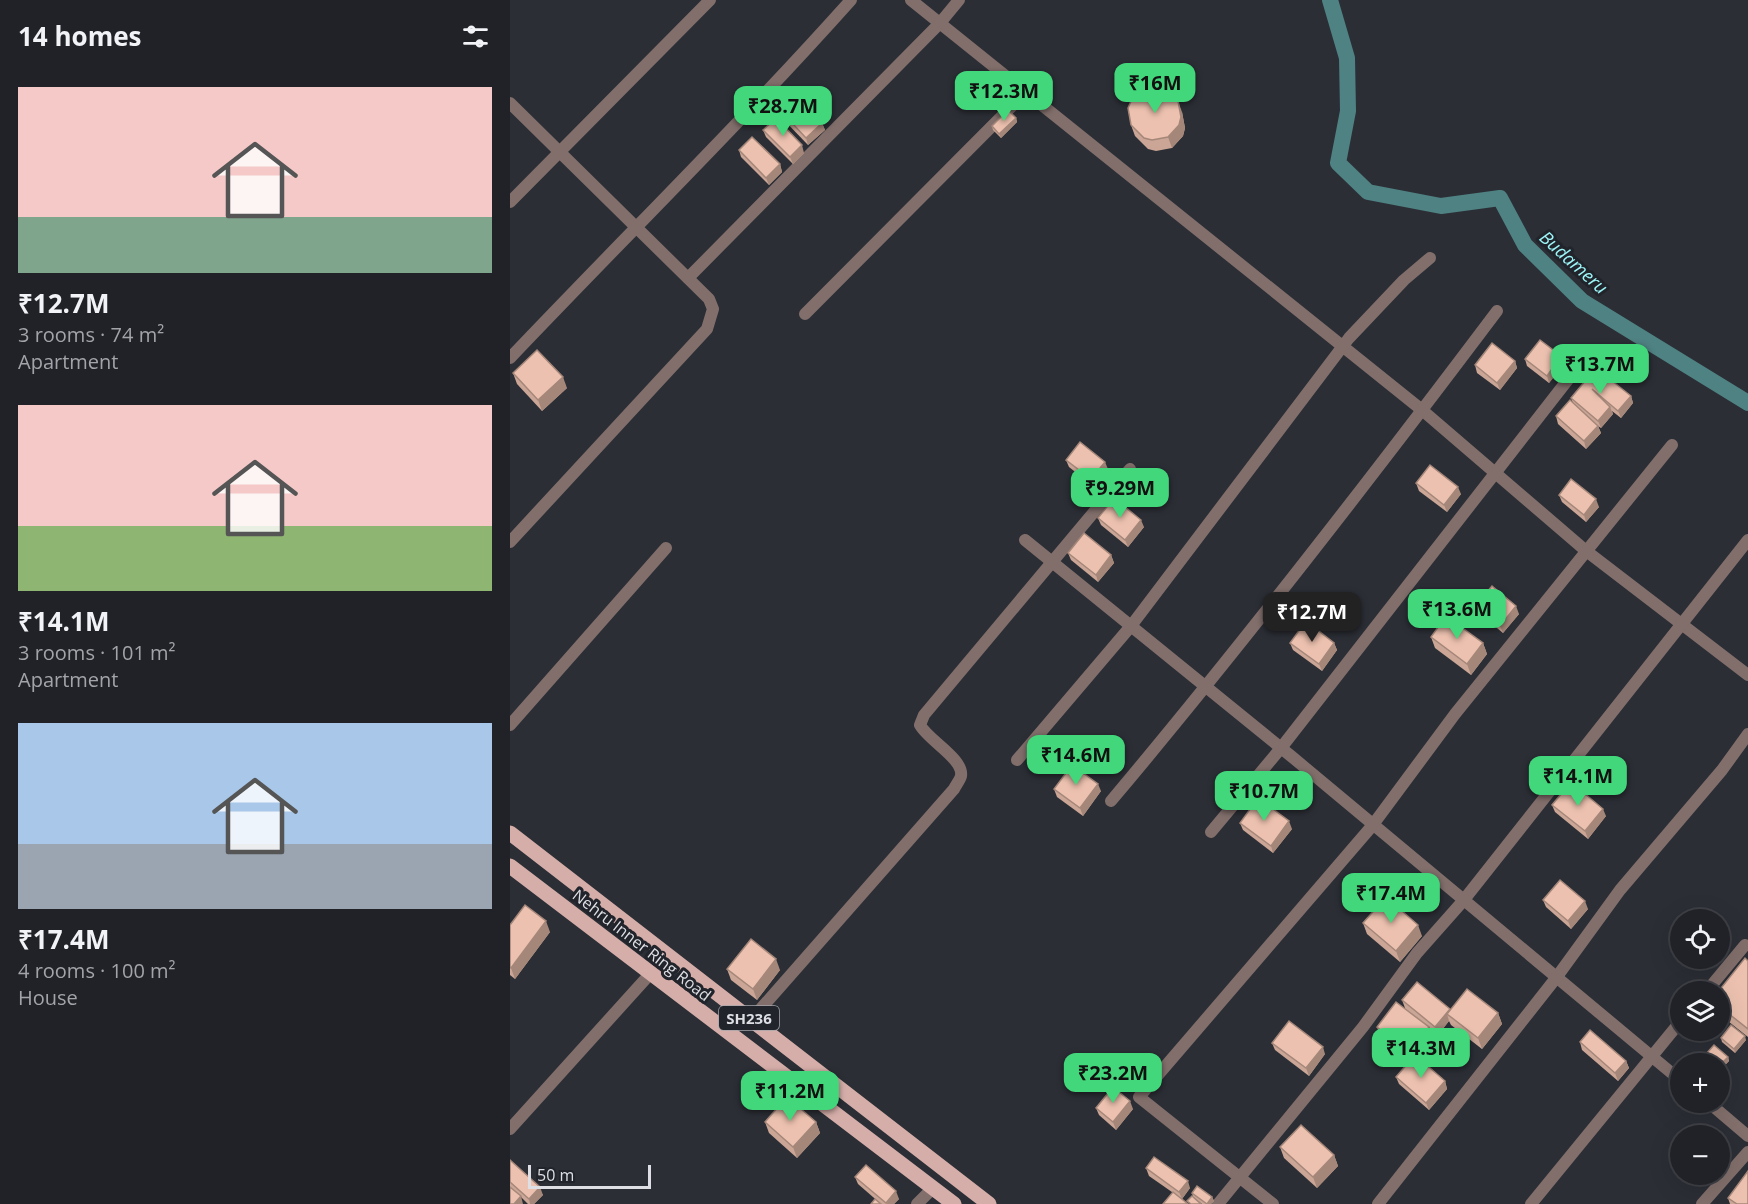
<!DOCTYPE html>
<meta charset="utf-8">
<style>
:root{--surface:#202228;--page:#282a30;--text:#f1f3f6;--muted:#a2a4a8;--line:#3d3f45;--accent:#43d77b}
body{margin:0;font-family:"Open Sans",sans-serif;background:var(--page);color:var(--text);height:100vh;display:flex;flex-direction:column;font-size:22px;white-space:nowrap}
*{box-sizing:border-box;margin:0}
p{font-size:20px;color:var(--muted)}
.icon{flex:none;width:33px;height:33px;fill:none;stroke:currentColor;stroke-width:2;stroke-linecap:round;stroke-linejoin:round}
.map{position:relative;flex:1;overflow:hidden}
.details{display:flex;flex-direction:column;background:var(--surface);width:510px}
.details>*{flex:none}
.controls{position:absolute;left:1160px;top:909px;display:grid;gap:12px}
.controls a{display:grid;place-items:center;width:60px;height:60px;border-radius:50%;background:var(--surface);box-shadow:0 6px 24px #0002,0 0 0 2px var(--line);font-size:30px}
.scale{position:absolute;left:18px;bottom:15px;width:123px;box-sizing:border-box;padding-left:6px;border:3px solid #dddfe4;border-top:0;font-size:16px;line-height:21px;white-space:nowrap;color:#dddfe4;-webkit-text-stroke:4px #21242b;paint-order:stroke}
.price{position:absolute;translate:-50% -51px;padding:0 14px;border-radius:12px;background:var(--accent);color:#111;font-size:20px;line-height:39px;filter:drop-shadow(0 2px 3px #0008)}
.price::after{content:'';position:absolute;left:50%;top:36px;width:18px;height:14px;margin-left:-9px;background:inherit;clip-path:polygon(0 0,100% 0,50% 100%)}
.price.selected{background:#222;color:#fff}
ul{padding:0;list-style:none}
li{display:grid;align-content:center;gap:12px;height:318px;padding:0 18px}
li span{display:grid;place-items:center;height:186px;border-radius:0px;color:#555}
li>.icon{margin-inline-start:auto}
span .icon{width:108px;height:108px;fill:#fffc;stroke-width:1}
li b{font-size:26px}
h2{display:flex;justify-content:space-between;align-items:center;height:72px;padding:0 18px;font-size:26px}
main{display:flex;flex:1;min-height:0}
.map>svg:first-child{display:block}
.lines{fill:none;stroke-linecap:round;stroke-linejoin:round}
.canal{stroke:#4f8283;stroke-width:16}
.minor{stroke:#826f6c;stroke-width:12}
.primary{stroke:#d6aea9;stroke-width:15}
.wall{fill:#cba696}
.shaded-wall{fill:#a5877a}
.building{fill:#ecc1af;stroke:#a5877a;stroke-width:1.5}
.labels{text-anchor:middle;dominant-baseline:central;stroke-width:6;stroke-linejoin:round;paint-order:stroke}
.shield{fill:#21242b;stroke:#a5a7ac;stroke-width:1.5}
.shield-label{font-size:15px;font-weight:bold;fill:#dddfe4}
.street-label{font-size:16px;fill:#dddfe4;stroke:#21242b}
.water-label{font-size:18px;font-style:italic;fill:#9df6f8;stroke:#21242b}
</style>
<main>
<section class="details">
<h2>14 homes<svg class="icon" aria-label="filters" viewBox="0 0 24 24"><path d="M4 7h16M4 17h16"/><circle cx="9" cy="7" r="2"/><circle cx="15" cy="17" r="2"/></svg></h2>
<ul>
<li><span style="background:linear-gradient(#f6c9c9 70%,#7fa58c 0)"><svg class="icon" aria-label="home" viewBox="0 0 24 24"><path d="M3 11l9-7 9 7M6 9v11h12V9"/></svg></span><div><b>₹12.7M</b><p>3 rooms · 74 m²</p><p>Apartment</p></div></li>
<li><span style="background:linear-gradient(#f6c9c9 65%,#8fb573 0)"><svg class="icon" aria-label="home" viewBox="0 0 24 24"><path d="M3 11l9-7 9 7M6 9v11h12V9"/></svg></span><div><b>₹14.1M</b><p>3 rooms · 101 m²</p><p>Apartment</p></div></li>
<li><span style="background:linear-gradient(#a9c7e8 65%,#9aa5b1 0)"><svg class="icon" aria-label="home" viewBox="0 0 24 24"><path d="M3 11l9-7 9 7M6 9v11h12V9"/></svg></span><div><b>₹17.4M</b><p>4 rooms · 100 m²</p><p>House</p></div></li>
</ul>
</section>
<div class="map">
<svg width="1238" height="1204" viewBox="0 0 1238 1204">
<rect width="100%" height="100%" fill="#2b2e35"/>
<g class="lines">
<path class="canal" d="M820,0L837,58L838,111L828,163L858,192L931,206L990,198L1015,245L1072,301L1238,403"/>
<g class="minor">
<path d="M401,0L912,410L1075,550L1238,675"/>
<path d="M0,103L199,299L203,309L197,329L0,542"/>
<path d="M0,202L200,0"/>
<path d="M178,278L430,23L449,0"/>
<path d="M295,314L516,92"/>
<path d="M0,358C114,238 231,123 341,0"/>
<path d="M515,540L781,756L1170,1080"/>
<path d="M0,725L156,548"/>
<path d="M507,760L621,626L839,338L894,280L920,258"/>
<path d="M601,801C735,642 862,477 987,311"/>
<path d="M701,832L771,748L1060,377"/>
<path d="M1196,992L1235,945"/>
<path d="M241,1020L444,789C446,785 450,780 451,776C454,759 418,740 410,725L414,715L620,469"/>
<path d="M1198,1102L1238,1136"/>
<path d="M0,1129L140,974"/>
<path d="M407,1204L423,1188"/>
<path d="M708,1204L853,1027L907,953L953,901L1238,540"/>
<path d="M763,1204L629,1097L862,826L945,714L1162,445"/>
<path d="M868,1204L1046,978L1110,890L1212,770L1238,734"/>
<path d="M1021,1204L1170,1022"/>
<path d="M1192,1204L1238,1152"/>
</g>
<g class="primary">
<path d="M0,833L479,1204"/>
<path d="M0,866L444,1204"/>
</g>
</g>
<g class="wall">
<path d="M269,109L312,123L315,130L298,145L271,117Z"/>
<path d="M672,112L675,128L673,136L662,148L646,151L638,149L625,136L621,125Z"/>
<path d="M506,118L507,122L491,138L483,130L482,126Z"/>
<path d="M253,130L294,153L283,164L256,137Z"/>
<path d="M229,150L270,164L272,172L259,185L231,157Z"/>
<path d="M1051,356L1054,364L1039,383L1017,366L1015,359Z"/>
<path d="M1005,361L1007,368L990,390L967,373L965,365Z"/>
<path d="M3,373L57,388L32,411L7,384Z"/>
<path d="M1121,396L1123,403L1111,418L1102,411L1103,414L1091,428L1088,426L1091,433L1076,449L1048,424L1046,416L1063,403L1061,398Z"/>
<path d="M556,460L598,469L584,487L559,467Z"/>
<path d="M906,483L951,494L937,512L909,491Z"/>
<path d="M1049,495L1089,507L1076,522L1052,502Z"/>
<path d="M588,518L634,527L618,547L591,525Z"/>
<path d="M558,553L601,555L604,563L588,582L561,560Z"/>
<path d="M966,605L1009,614L993,633L969,613Z"/>
<path d="M921,637L973,643L977,654L961,675L925,648Z"/>
<path d="M780,643H824L827,650L812,671L783,650Z"/>
<path d="M544,789L591,791L573,816L547,797Z"/>
<path d="M1042,805L1096,816L1078,839L1045,812Z"/>
<path d="M730,823L782,829L763,853L733,830Z"/>
<path d="M1033,900L1078,909L1061,929L1036,907Z"/>
<path d="M853,923L912,936L890,962L857,934Z"/>
<path d="M0,925L40,932L5,979L0,975Z"/>
<path d="M1238,961V1037L1209,1014V992Z"/>
<path d="M217,969L270,970L247,1000L221,980Z"/>
<path d="M892,1000L940,1010L988,1013L992,1024L972,1049L941,1025L939,1021L928,1035L919,1027L923,1038L908,1057L935,1081L937,1089L919,1110L889,1084L886,1077L900,1061L871,1038L867,1027L895,1008Z"/>
<path d="M1211,1038L1236,1040L1225,1053L1212,1042Z"/>
<path d="M1070,1042L1116,1061L1119,1068L1108,1081L1072,1050Z"/>
<path d="M762,1043L815,1054L799,1076L765,1050Z"/>
<path d="M1196,1054L1218,1057L1219,1061L1210,1070L1209,1069V1064H1204L1197,1057Z"/>
<path d="M586,1108L623,1109L606,1130L589,1115Z"/>
<path d="M255,1122H306L310,1133L287,1158L259,1133Z"/>
<path d="M770,1147L824,1155L828,1166L807,1188L774,1158Z"/>
<path d="M0,1160L33,1195L24,1204H18L11,1197L0,1204Z"/>
<path d="M636,1168L680,1188L672,1199L639,1176Z"/>
<path d="M345,1177L389,1199L384,1204H371L348,1184Z"/>
<path d="M682,1193L702,1197L704,1201L701,1204H692L683,1197Z"/>
<path d="M1218,1198L1238,1204H1220Z"/>
</g>
<g class="shaded-wall">
<path d="M668,101L672,112L675,128L673,136L662,148L658,137Z"/>
<path d="M506,118L507,122L491,138L489,134Z"/>
<path d="M312,123L315,130L298,145L296,138Z"/>
<path d="M292,145L294,153L283,164L280,157Z"/>
<path d="M270,164L272,172L259,185L256,178Z"/>
<path d="M1051,356L1054,364L1039,383L1037,376Z"/>
<path d="M1005,361L1007,368L990,390L987,383Z"/>
<path d="M53,377L57,388L32,411L28,400Z"/>
<path d="M1121,396L1123,403L1111,418L1108,411Z"/>
<path d="M1100,407L1103,414L1091,428L1088,421Z"/>
<path d="M1088,426L1091,433L1076,449L1074,441Z"/>
<path d="M595,462L598,469L584,487L581,479Z"/>
<path d="M948,487L951,494L937,512L934,505Z"/>
<path d="M1086,499L1089,507L1076,522L1074,515Z"/>
<path d="M631,520L634,527L618,547L615,540Z"/>
<path d="M601,555L604,563L588,582L586,575Z"/>
<path d="M1006,606L1009,614L993,633L990,626Z"/>
<path d="M824,643L827,650L812,671L809,664Z"/>
<path d="M973,643L977,654L961,675L957,664Z"/>
<path d="M588,784L591,791L573,816L570,808Z"/>
<path d="M1093,809L1096,816L1078,839L1075,831Z"/>
<path d="M779,821L782,829L763,853L761,846Z"/>
<path d="M1075,901L1078,909L1061,929L1058,921Z"/>
<path d="M36,921L40,932L5,979L1,968Z"/>
<path d="M908,925L912,936L890,962L886,951Z"/>
<path d="M266,959L270,970L247,1000L243,989Z"/>
<path d="M940,1009L937,1014L939,1021L928,1035L925,1027Z"/>
<path d="M988,1013L992,1024L972,1049L968,1038Z"/>
<path d="M919,1027L923,1038L903,1063L899,1052Z"/>
<path d="M1235,1036L1236,1040L1225,1053L1224,1049Z"/>
<path d="M813,1047L815,1054L799,1076L796,1068Z"/>
<path d="M1218,1057L1219,1061L1210,1070L1209,1066Z"/>
<path d="M1116,1061L1119,1068L1108,1081L1105,1073Z"/>
<path d="M935,1081L937,1089L919,1110L916,1103Z"/>
<path d="M620,1101L623,1109L606,1130L603,1122Z"/>
<path d="M306,1122L310,1133L287,1158L283,1147Z"/>
<path d="M824,1155L828,1166L807,1188L803,1177Z"/>
<path d="M678,1181L680,1188L672,1199L669,1192Z"/>
<path d="M30,1187L33,1195L24,1204H20L19,1199Z"/>
<path d="M386,1191L389,1199L384,1204H376Z"/>
<path d="M11,1196L13,1204H4Z"/>
<path d="M702,1197L704,1201L701,1204H697Z"/>
</g>
<g class="building">
<path d="M636,88L655,89L668,101L671,117L669,125L658,137L642,140L634,138L621,125L618,108L622,99Z"/>
<path d="M285,94L312,123L296,138L269,109Z"/>
<path d="M498,110L506,118L489,134L482,126Z"/>
<path d="M266,118L292,145L280,157L253,130Z"/>
<path d="M242,137L270,164L256,178L229,150Z"/>
<path d="M1030,340L1051,356L1037,376L1015,359Z"/>
<path d="M982,343L1005,361L987,383L965,365Z"/>
<path d="M27,350L53,377L28,400L3,373Z"/>
<path d="M1086,368L1121,396L1108,411L1082,389L1100,407L1088,421L1061,398Z"/>
<path d="M1060,400L1088,426L1074,441L1046,416Z"/>
<path d="M570,442L595,462L581,479L556,460Z"/>
<path d="M920,465L948,487L934,505L906,483Z"/>
<path d="M1061,479L1086,499L1074,515L1049,495Z"/>
<path d="M604,498L631,520L615,540L588,518Z"/>
<path d="M574,533L601,555L586,575L558,553Z"/>
<path d="M982,586L1006,606L990,626L966,605Z"/>
<path d="M936,616L973,643L957,664L921,637Z"/>
<path d="M796,621L824,643L809,664L780,643Z"/>
<path d="M562,765L588,784L570,808L544,789Z"/>
<path d="M1061,782L1093,809L1075,831L1042,805Z"/>
<path d="M748,798L779,821L761,846L730,823Z"/>
<path d="M1050,880L1075,901L1058,921L1033,900Z"/>
<path d="M876,897L908,925L886,951L853,923Z"/>
<path d="M15,905L36,921L1,968L0,967V925Z"/>
<path d="M241,939L266,959L243,989L217,969Z"/>
<path d="M1235,958L1238,961V1029L1209,1006V992H1208Z"/>
<path d="M907,982L940,1009L925,1027L892,1000Z"/>
<path d="M957,989L988,1013L968,1038L937,1014Z"/>
<path d="M886,1002L919,1027L899,1052L867,1027Z"/>
<path d="M779,1021L813,1047L796,1068L762,1043Z"/>
<path d="M1221,1025L1235,1036L1224,1049L1211,1038Z"/>
<path d="M1080,1030L1116,1061L1105,1073L1070,1042Z"/>
<path d="M1204,1045L1218,1057L1209,1066V1064H1206L1196,1054Z"/>
<path d="M905,1055L935,1081L916,1103L886,1077Z"/>
<path d="M603,1087L620,1101L603,1122L586,1108Z"/>
<path d="M277,1097L306,1122L283,1147L255,1122Z"/>
<path d="M791,1125L824,1155L803,1177L770,1147Z"/>
<path d="M644,1157L678,1181L669,1192L636,1168Z"/>
<path d="M0,1160L30,1187L19,1199L0,1182Z"/>
<path d="M356,1165L386,1191L376,1203L345,1177Z"/>
<path d="M1238,1171V1204H1227L1218,1198Z"/>
<path d="M687,1186L702,1197L697,1204L682,1193Z"/>
<path d="M0,1187L11,1196L4,1204H0Z"/>
<path d="M663,1192L678,1204H653Z"/>
<path d="M682,1196L691,1204H681L677,1201Z"/>
<path d="M365,1199L371,1204H361Z"/>
</g>
<g class="labels">
<rect class="shield" x="209" y="1006" width="60" height="24" rx="4.5"/>
<g class="shield-label">
<text x="239" y="1018">SH236</text>
</g>
<g class="street-label">
<text transform="translate(132 945) rotate(38)">Nehru Inner Ring Road</text>
</g>
<g class="water-label">
<text transform="translate(1064 262) rotate(42)">Budameru</text>
</g>
</g>
</svg>
<div class="controls">
<a><svg class="icon" aria-label="locate" viewBox="0 0 24 24"><circle cx="12" cy="12" r="6"/><path d="M12 2v4M12 18v4M2 12h4M18 12h4"/></svg></a>
<a><svg class="icon" aria-label="layers" viewBox="0 0 24 24"><path d="M12 4l9 5-9 5-9-5zM3 14l9 5 9-5"/></svg></a>
<a>+</a>
<a>−</a>
</div>
<div class="scale">50 m</div>
<b class="price" style="left:645px;top:114px">₹16M</b>
<b class="price" style="left:494px;top:122px">₹12.3M</b>
<b class="price" style="left:273px;top:137px">₹28.7M</b>
<b class="price" style="left:1090px;top:395px">₹13.7M</b>
<b class="price" style="left:610px;top:519px">₹9.29M</b>
<b class="price" style="left:947px;top:640px">₹13.6M</b>
<b class="price selected" style="left:802px;top:643px">₹12.7M</b>
<b class="price" style="left:566px;top:786px">₹14.6M</b>
<b class="price" style="left:1068px;top:807px">₹14.1M</b>
<b class="price" style="left:754px;top:822px">₹10.7M</b>
<b class="price" style="left:881px;top:924px">₹17.4M</b>
<b class="price" style="left:911px;top:1079px">₹14.3M</b>
<b class="price" style="left:603px;top:1104px">₹23.2M</b>
<b class="price" style="left:280px;top:1122px">₹11.2M</b>
</div>
</main>
